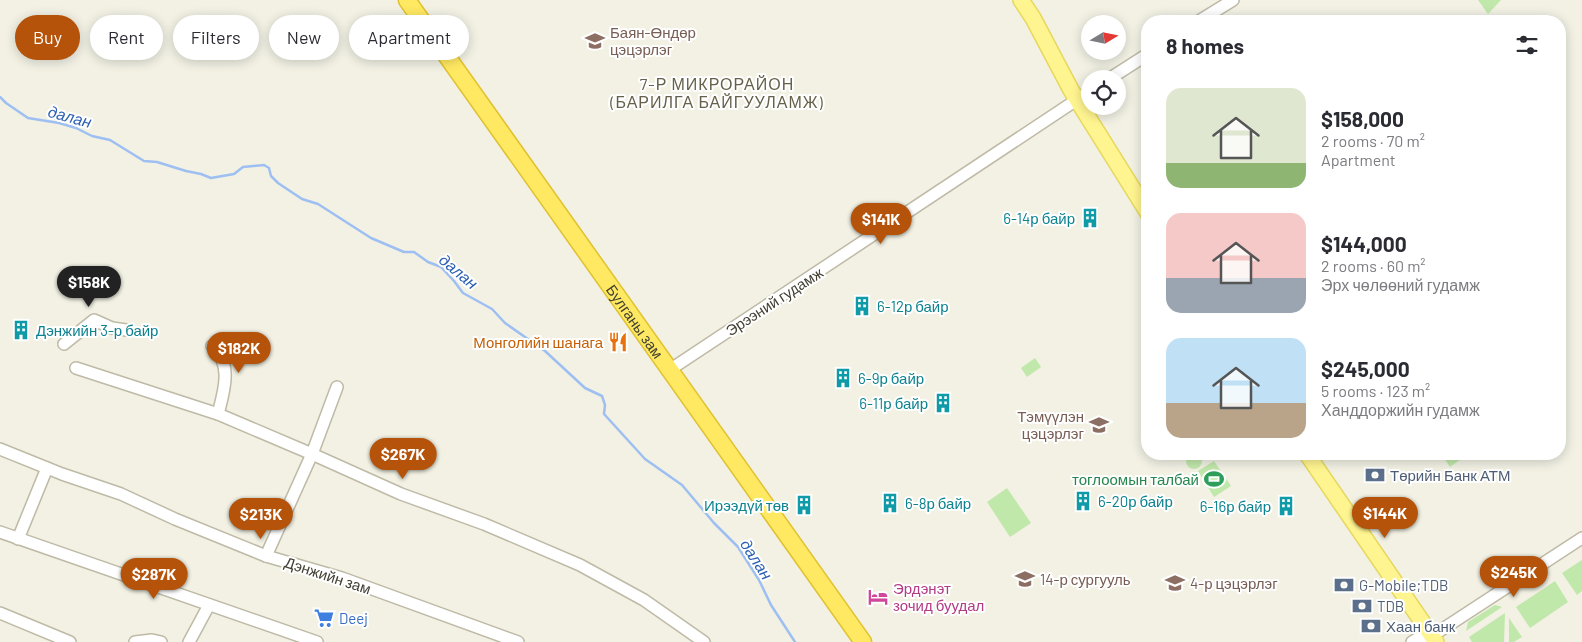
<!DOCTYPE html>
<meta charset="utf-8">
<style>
:root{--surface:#fff;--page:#f7f7f7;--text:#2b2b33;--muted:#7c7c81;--accent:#b45309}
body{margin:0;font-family:Barlow,sans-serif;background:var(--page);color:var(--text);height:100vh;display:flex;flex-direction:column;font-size:19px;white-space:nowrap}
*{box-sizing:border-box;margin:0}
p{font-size:16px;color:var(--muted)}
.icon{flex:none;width:28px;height:28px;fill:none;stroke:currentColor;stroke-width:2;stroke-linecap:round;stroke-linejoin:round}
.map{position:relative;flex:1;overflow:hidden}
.drawer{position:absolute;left:1141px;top:15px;width:425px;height:445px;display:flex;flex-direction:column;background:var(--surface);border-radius:20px;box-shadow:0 2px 12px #0003}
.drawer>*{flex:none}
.hud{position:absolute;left:15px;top:15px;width:475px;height:45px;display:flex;gap:10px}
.needle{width:32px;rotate:80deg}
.controls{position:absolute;left:1081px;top:15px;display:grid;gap:10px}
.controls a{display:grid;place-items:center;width:45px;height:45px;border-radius:50%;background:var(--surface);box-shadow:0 2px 12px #0003;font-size:25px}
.price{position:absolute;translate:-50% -42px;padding:0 11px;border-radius:18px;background:var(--accent);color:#fff;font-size:16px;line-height:32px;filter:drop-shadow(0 1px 2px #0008)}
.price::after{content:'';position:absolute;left:50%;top:30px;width:15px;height:11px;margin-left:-8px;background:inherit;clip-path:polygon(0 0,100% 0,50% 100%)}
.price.selected{background:#222;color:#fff}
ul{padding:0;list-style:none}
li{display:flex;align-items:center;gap:15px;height:125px;padding:0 25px}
li span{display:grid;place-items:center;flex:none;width:140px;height:100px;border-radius:15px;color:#555}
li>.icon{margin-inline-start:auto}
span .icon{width:60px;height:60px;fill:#fffc;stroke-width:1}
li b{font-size:21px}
h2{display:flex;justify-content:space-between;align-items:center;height:60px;padding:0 25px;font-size:21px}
.tag{padding:0 18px;border-radius:22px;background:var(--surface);box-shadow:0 2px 12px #0003;font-size:18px;line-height:45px}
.tag.selected{background:var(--accent);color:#fff}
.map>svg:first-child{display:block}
.green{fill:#c1e8ab}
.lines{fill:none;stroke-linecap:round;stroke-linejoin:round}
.stream{stroke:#9ebff1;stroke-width:2.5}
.minor-casing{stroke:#bebaa6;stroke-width:14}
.major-casing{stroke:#e6d75e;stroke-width:18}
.highway-casing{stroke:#e0c130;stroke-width:19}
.minor{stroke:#fff;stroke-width:11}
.major{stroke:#fff590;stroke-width:15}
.highway{stroke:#ffe962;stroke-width:16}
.labels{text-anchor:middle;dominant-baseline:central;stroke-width:4;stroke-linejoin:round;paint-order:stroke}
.education-label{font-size:15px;fill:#785e54;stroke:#fff;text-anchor:start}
.culture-label{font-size:15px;fill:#0d838f;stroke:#fff;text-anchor:start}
.street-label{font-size:15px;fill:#444134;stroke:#fff}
.food-label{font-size:15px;fill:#c56008;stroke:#fff;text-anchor:end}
.service-label{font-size:15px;fill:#4e5e75;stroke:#fff;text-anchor:start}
.leisure-label{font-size:15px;fill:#27864d;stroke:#fff;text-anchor:end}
.hotel-label{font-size:15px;fill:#b23c85;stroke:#fff;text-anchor:start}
.shop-label{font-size:15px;fill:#366cbe;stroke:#fff;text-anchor:start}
.neighbourhood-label{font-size:16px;letter-spacing:1px;fill:#67614b;stroke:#fff}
.water-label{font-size:16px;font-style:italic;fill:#2b5fb2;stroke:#fff}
</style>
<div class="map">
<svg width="1582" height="642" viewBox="0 0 1582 642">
<rect width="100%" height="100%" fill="#f2f1e4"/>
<g class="green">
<path d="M1478,0H1501L1488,14Z"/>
<path d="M1035,358L1041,367L1027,377L1021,368Z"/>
<circle cx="1194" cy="461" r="8"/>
<path d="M1441,454H1461L1464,457L1450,467Z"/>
<path d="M1214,461L1231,486L1214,497L1198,471Z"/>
<path d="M1007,488L1031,523L1010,537L987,502Z"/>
<path d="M1582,560V591L1577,595L1562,573Z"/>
<path d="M1555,581L1568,602L1530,628L1516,607Z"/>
<path d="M1495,605L1502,607L1466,631L1468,622Z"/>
<path d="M1505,613L1504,642H1472L1469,637Z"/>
<path d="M1509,618L1522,637L1514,642H1509Z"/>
</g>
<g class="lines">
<path class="stream" d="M0,97L6,103L28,118L59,123L76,128L92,136L110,140L144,161L157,162L186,171L201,174L211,178L234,174L243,167L264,165L269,168L271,176L278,183L302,199L318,204L371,238L404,252H414L428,262L441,267L454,281L463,293L492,309L505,323L545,351L585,388L602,396L605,405L604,414L645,459L682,485L714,523L738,547L759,580L771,605L795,642"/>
<defs>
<g id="minor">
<path d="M1199,21L1233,0"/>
<path d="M1109,79L1148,54"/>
<path d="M64,344L94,320L112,328L126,330"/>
<path d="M212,346C233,364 224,391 218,414"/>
<path d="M76,368L218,414L312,454L401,494L484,524L580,565L644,600L704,642"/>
<path d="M671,369L1090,91"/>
<path d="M0,449L62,474L121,494L175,519L266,556L342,578L518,642"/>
<path d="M0,532L317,642"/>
<path d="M18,539L47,468"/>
<path d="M266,556L312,454L337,387"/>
<path d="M0,613L70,642"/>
<path d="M1428,641L1432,636L1582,538"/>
<path d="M135,642L152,640L161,642"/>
<path d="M189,642L209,605"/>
<path d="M1412,642L1417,639L1432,636"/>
</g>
<g id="major">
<path d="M1021,0L1033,18L1071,90L1148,213"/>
<path d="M1307,454L1436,642"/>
</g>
<g id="highway">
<path id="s1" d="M407,0L863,642"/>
</g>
</defs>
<use href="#minor" class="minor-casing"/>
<use href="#major" class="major-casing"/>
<use href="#highway" class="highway-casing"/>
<use href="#minor" class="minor"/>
<use href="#major" class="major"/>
<use href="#highway" class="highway"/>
</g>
<defs>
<symbol id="school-bare" viewBox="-9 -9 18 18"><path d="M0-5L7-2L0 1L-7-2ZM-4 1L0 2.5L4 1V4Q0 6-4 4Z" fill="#8d6e63" stroke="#fff" stroke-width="2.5" paint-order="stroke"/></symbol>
<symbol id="building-bare" viewBox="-9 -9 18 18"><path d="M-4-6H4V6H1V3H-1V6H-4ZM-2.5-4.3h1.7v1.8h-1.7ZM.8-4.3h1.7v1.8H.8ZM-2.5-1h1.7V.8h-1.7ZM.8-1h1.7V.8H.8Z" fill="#0f9aa8" stroke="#fff" stroke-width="2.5" paint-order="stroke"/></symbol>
<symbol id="restaurant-bare" viewBox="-9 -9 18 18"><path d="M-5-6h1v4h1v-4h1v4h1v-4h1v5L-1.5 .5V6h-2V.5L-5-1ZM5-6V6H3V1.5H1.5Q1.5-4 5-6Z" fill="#e8710a" stroke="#fff" stroke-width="2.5" paint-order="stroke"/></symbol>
<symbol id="bank-bare" viewBox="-9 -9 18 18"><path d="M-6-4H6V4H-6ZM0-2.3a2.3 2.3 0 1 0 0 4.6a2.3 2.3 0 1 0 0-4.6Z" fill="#5c6f8a" stroke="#fff" stroke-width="2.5" paint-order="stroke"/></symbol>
<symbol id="stadium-bare" viewBox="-9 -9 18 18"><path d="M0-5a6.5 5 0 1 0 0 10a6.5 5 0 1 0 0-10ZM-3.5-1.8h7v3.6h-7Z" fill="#2e9e5b" stroke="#fff" stroke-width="2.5" paint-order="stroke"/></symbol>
<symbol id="hotel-bare" viewBox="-9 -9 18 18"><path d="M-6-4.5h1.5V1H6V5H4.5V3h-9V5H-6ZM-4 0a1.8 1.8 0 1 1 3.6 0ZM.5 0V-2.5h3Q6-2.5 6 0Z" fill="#d1479c" stroke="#fff" stroke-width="2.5" paint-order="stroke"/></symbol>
<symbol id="supermarket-bare" viewBox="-9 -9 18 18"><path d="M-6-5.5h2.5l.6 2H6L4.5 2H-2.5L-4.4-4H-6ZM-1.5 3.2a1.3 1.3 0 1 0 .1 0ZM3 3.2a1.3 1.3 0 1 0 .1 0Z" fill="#3f7fe0" stroke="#fff" stroke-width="2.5" paint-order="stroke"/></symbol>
</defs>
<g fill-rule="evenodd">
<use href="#school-bare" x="581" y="27" width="28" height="28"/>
<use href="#building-bare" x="1076" y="204" width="28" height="28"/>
<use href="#building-bare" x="848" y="292" width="28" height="28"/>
<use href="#building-bare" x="7" y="316" width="28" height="28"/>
<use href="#restaurant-bare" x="604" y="328" width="28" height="28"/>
<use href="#building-bare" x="829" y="364" width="28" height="28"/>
<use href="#building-bare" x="929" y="389" width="28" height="28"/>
<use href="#school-bare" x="1085" y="411" width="28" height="28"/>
<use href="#bank-bare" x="1361" y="461" width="28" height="28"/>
<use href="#stadium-bare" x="1200" y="465" width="28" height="28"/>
<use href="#building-bare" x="1069" y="487" width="28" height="28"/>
<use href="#building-bare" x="876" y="489" width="28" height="28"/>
<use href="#building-bare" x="790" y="491" width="28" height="28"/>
<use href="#building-bare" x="1272" y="492" width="28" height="28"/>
<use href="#school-bare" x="1011" y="565" width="28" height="28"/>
<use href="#school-bare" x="1161" y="569" width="28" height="28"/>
<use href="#bank-bare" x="1330" y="571" width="28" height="28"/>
<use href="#hotel-bare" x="864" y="583" width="28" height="28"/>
<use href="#bank-bare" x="1348" y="592" width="28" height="28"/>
<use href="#supermarket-bare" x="310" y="604" width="28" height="28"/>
<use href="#bank-bare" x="1357" y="612" width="28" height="28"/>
</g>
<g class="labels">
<g class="education-label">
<text x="610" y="32">Баян-Өндөр<tspan x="610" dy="17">цэцэрлэг</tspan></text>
<text x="1084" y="416" text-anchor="end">Тэмүүлэн<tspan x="1084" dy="17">цэцэрлэг</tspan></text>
<text x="1040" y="579">14-р сургууль</text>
<text x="1190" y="583">4-р цэцэрлэг</text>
</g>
<g class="culture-label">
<text x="1075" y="218" text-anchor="end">6-14р байр</text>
<text x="877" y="306">6-12р байр</text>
<text x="36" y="330">Дэнжийн 3-р байр</text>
<text x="858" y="378">6-9р байр</text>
<text x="928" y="403" text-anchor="end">6-11р байр</text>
<text x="1098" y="501">6-20р байр</text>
<text x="905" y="503">6-8р байр</text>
<text x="789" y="505" text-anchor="end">Ирээдүй төв</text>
<text x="1271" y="506" text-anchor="end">6-16р байр</text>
</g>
<g class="street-label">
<text transform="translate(774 301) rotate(-33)">Эрээний гудамж</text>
<text stroke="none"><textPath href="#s1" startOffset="394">Булганы зам</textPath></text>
<text transform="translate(328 575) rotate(18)">Дэнжийн зам</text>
</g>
<g class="food-label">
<text x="603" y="342">Монголийн шанага</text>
</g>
<g class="service-label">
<text x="1390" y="475">Төрийн Банк АТМ</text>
<text x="1359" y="585">G-Mobile;TDB</text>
<text x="1377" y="606">TDB</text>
<text x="1386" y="626">Хаан банк</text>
</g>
<g class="leisure-label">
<text x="1199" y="479">тоглоомын талбай</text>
</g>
<g class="hotel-label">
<text x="893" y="588">Эрдэнэт<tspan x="893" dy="17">зочид буудал</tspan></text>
</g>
<g class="shop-label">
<text x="339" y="618">Deej</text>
</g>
<g class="neighbourhood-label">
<text x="717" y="83">7-Р МИКРОРАЙОН<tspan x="717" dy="18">(БАРИЛГА БАЙГУУЛАМЖ)</tspan></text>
</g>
<g class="water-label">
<text transform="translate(70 116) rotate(15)">далан</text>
<text transform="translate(459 271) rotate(40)">далан</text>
<text transform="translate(757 559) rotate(57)">далан</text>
</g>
</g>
</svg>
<div class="controls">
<a><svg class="needle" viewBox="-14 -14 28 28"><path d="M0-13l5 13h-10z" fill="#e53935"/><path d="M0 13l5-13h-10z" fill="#7c7c81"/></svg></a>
<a><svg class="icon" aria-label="locate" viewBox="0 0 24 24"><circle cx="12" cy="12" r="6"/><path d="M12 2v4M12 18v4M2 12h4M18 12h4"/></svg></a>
</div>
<b class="price" style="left:881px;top:245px">$141K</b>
<b class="price selected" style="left:89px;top:308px">$158K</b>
<b class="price" style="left:239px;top:374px">$182K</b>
<b class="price" style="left:403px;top:480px">$267K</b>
<b class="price" style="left:1385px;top:539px">$144K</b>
<b class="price" style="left:261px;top:540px">$213K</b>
<b class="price" style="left:1514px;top:598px">$245K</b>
<b class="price" style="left:154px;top:600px">$287K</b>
<div class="hud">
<a class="tag selected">Buy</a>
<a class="tag">Rent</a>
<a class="tag">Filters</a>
<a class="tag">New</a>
<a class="tag">Apartment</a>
</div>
<section class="drawer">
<h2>8 homes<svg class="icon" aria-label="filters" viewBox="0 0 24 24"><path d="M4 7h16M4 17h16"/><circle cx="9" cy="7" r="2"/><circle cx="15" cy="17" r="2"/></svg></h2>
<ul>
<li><span style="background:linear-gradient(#dfe7d0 75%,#8fb573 0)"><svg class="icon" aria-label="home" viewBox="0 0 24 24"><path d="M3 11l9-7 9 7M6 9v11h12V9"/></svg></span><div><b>$158,000</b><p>2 rooms · 70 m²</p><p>Apartment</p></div></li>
<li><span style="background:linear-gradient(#f6c9c9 65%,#9aa5b1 0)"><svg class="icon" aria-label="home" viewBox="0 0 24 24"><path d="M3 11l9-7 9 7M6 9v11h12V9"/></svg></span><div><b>$144,000</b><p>2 rooms · 60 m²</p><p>Эрх чөлөөний гудамж</p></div></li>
<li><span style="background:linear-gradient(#bfe0f5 65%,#b9a48a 0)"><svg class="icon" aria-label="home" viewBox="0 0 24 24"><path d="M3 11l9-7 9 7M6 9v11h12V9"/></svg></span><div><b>$245,000</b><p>5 rooms · 123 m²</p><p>Ханддоржийн гудамж</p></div></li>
</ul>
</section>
</div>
